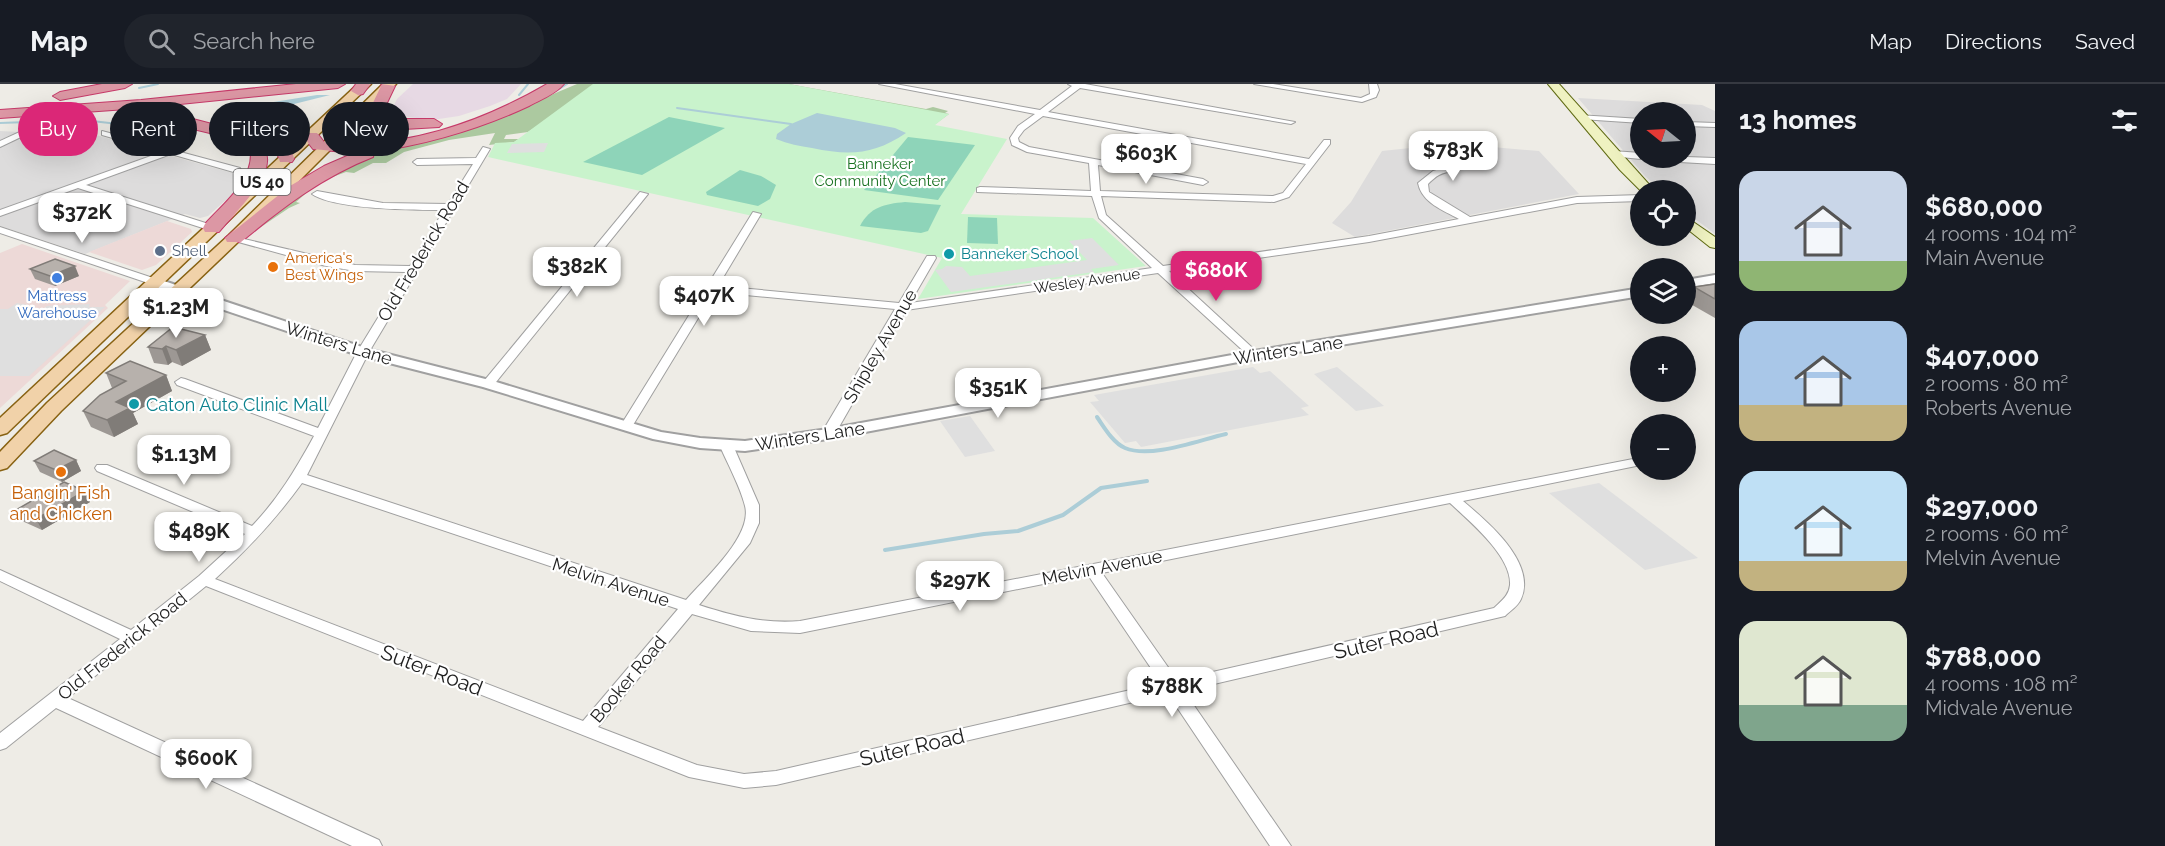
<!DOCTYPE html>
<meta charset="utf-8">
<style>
:root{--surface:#171b24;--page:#20242c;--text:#f1f3f6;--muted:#9ea1a6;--line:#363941;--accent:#db2777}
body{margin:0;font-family:Raleway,sans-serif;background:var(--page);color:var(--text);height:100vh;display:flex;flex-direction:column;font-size:22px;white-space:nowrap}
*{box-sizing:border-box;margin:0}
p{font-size:20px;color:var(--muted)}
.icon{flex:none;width:33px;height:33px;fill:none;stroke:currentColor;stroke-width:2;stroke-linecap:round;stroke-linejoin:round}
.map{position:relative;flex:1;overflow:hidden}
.details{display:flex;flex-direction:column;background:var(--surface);width:450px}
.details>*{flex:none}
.top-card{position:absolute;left:18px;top:18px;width:570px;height:54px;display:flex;gap:12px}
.needle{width:39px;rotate:288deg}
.tools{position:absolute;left:1630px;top:18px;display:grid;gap:12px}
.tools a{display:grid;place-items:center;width:66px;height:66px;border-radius:50%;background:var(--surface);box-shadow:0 6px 24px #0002;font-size:30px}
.price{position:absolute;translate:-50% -51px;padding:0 14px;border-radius:12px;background:#fff;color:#222;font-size:20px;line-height:39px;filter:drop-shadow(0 2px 3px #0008)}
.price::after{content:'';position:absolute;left:50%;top:36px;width:18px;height:14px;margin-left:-9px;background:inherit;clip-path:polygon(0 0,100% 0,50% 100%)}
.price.current{background:var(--accent);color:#fff}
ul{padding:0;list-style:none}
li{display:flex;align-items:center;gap:18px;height:150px;padding:0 24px}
li span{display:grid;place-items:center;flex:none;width:168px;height:120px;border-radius:18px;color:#555}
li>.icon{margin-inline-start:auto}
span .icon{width:72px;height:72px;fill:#fffc;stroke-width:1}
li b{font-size:26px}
h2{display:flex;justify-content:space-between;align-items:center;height:72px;padding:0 24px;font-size:26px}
.chip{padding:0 21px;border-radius:27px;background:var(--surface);box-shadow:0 6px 24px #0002;font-size:21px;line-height:54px}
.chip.current{background:var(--accent);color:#fff}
header{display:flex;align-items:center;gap:36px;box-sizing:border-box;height:84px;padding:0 30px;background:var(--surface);border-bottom:2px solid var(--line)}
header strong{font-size:28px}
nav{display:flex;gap:33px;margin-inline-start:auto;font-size:21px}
.search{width:420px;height:54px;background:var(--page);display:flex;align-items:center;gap:15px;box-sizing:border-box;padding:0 21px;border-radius:33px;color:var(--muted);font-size:22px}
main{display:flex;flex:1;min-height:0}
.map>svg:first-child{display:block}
.residential{fill:#dddcdc;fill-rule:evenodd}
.commercial{fill:#edd9d7}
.industrial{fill:#e7d9e4}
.forest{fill:#acc9a0}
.park{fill:#c9f3cc}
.pitch{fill:#8ed4b9}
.parking{fill:#dfdfdf}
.water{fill:#accdd7}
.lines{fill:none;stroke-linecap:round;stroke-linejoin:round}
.stream-far1{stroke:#accdd7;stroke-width:2}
.stream{stroke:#accdd7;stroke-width:4}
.minor-casing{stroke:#a0a0a0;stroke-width:2}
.tertiary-casing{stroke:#a0a0a0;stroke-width:4}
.secondary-casing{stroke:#5f6a12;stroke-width:2}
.primary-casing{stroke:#886212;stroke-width:3}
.motorway-casing{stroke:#c63a69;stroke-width:2}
.minor{fill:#fff;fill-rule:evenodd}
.tertiary{fill:#fff;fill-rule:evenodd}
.secondary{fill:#eff2c1;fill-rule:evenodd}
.primary{fill:#f1d2a9;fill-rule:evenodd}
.motorway{fill:#dc97a4;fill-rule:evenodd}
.wall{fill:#9d9894}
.shaded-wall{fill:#807c78}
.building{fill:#b7b1ac;stroke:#807c78;stroke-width:1.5}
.service-dot{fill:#5c6f8a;stroke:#fff;stroke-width:2}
.culture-dot{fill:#0f9aa8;stroke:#fff;stroke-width:2}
.food-dot{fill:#e8710a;stroke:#fff;stroke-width:2}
.shop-dot{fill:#3f7fe0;stroke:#fff;stroke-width:2}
.labels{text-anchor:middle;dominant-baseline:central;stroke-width:4.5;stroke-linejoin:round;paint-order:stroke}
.far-park-label{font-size:15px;fill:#197121;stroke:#fff}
.far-service-label{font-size:15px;fill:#4e5e75;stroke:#fff;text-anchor:start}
.far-culture-label{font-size:15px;fill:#0d838f;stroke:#fff;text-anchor:start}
.far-food-label{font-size:15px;fill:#c56008;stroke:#fff;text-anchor:start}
.far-street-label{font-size:15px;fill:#1f1f1f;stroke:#fff}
.far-shop-label{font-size:15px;fill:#366cbe;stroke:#fff}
.shield{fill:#fff;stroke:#626262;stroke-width:1.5}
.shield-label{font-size:16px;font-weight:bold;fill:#1f1f1f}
.street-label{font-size:18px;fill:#1f1f1f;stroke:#fff}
.culture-label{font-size:18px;fill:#0d838f;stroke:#fff;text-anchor:start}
.food-label{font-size:18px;fill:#c56008;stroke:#fff}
.near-street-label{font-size:21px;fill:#1f1f1f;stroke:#fff}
</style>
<header>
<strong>Map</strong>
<div class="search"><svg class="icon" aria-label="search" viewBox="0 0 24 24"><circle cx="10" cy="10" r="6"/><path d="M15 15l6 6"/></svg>Search here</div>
<nav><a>Map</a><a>Directions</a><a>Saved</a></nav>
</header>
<main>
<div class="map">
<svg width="1715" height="762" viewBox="0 0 1715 762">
<rect width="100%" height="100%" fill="#eeece6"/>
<g class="residential">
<path d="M1578,14L1702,21L1715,27V150L1686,128V106H1661L1645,92ZM1641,28H1686V74H1641Z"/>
<path d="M41,38L53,39L247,93L236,107L208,132L200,134L185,130L85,170L0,142V47L19,48Z"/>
<path d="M1438,61H1469L1539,67L1579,110L1355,153L1332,139L1351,118L1382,67Z"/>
</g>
<g class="commercial">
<path d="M167,137L191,145L192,148L156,181L142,186L89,168Z"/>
<path d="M22,160L130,197L105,221L108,224L0,324V169Z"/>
</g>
<path class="industrial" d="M413,0H521L507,15L490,22L459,32L432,36L401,32L393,23L397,15Z"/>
<path class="forest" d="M577,0H789L926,25L933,23L948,27L945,29L949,30L934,41L557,29L528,48L506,51L504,55H519L514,58L489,61L495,49L449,56L404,68L386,79H373L354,89L346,88L319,98L296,118L300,119L289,124L258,145L333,86L378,70L494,35Z"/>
<path class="park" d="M593,0H789L949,30L935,41L1007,55L961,130L1093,134L1146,182L918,215L942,174L488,73L495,59L514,58Z"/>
<g class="pitch">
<path d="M669,33L725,44L642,91L583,78Z"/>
<path d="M908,53L975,61L938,116L864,106Z"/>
<path d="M740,86L761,92L776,101L770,115L758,122L707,111L706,108Z"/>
<path d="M905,118L941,121L928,147L921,149L860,142C870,123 884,120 905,118Z"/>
<path d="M968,133L997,134L998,160L967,159Z"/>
</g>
<g class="parking">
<path d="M548,59L544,68L507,69L512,60Z"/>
<path d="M1092,154L1119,181L1091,185L1094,188L951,208L935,186L942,185L946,182L962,183L970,192L1087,176L1069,157Z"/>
<path d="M17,219L28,221L23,225H43L47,222L90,220L89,223H105L29,292H0V225H8Z"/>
<path d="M1253,283L1260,289L1270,287L1309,322L1301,324L1309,331L1141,363L1136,357L1125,359L1090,318L1099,317L1094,311Z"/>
<path d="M1337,283L1384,322L1356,327L1314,290Z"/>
<path d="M970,332L995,367L965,373L940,337Z"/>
<path d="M1599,399L1698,474L1645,486L1549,409Z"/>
</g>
<g class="water">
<path d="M317,11H330L250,31H235L255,21Z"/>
<path d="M300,28L303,29L302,31C286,41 266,45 247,40L261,34Z"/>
<path d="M817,29L895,44L906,49C873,71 850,72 812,64C800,62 788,60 776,55L777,50L791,40Z"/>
</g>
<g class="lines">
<g class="stream-far1">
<path d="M139,4L158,0"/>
<path d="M556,7L567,0"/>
<path d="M519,11L528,0"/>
<path d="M677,24L791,40"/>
<path d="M0,39L83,36L180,47"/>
</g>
<g class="stream">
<path d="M1097,333C1104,343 1113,359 1125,364C1151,375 1199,356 1226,350"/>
<path d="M885,466L984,450L1018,447L1063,431L1101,404L1147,397"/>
</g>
<defs>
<g id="minor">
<path d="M879,0H895L1040,26L1072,2L1068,0H1085L1295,38L1291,40L1080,4L1048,28L1309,75L1324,56H1330V60L1289,113L1274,118L1101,112L1106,131L1163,182L1369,152L1459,135C1443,126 1422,119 1418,99L1433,87L1478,74L1482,71L1484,63L1487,62L1491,65C1488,86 1455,83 1439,91C1435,93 1431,97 1428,100L1429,108L1470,133L1577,113L1641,111V117L1577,119L1369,158L1169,187L1258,269L1260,271L1254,275L1250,273L1158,189L906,226L835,350L828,354L821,350L895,225L714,208L633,341L632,344H622L621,341L753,128L761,130L718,202L899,219L927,172H935L936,174L910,219L1152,184L1099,134L1092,112L977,108V104L980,103L1091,107L1089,79L1027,68L1012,61L1010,54L1018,42L1035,30ZM1043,32L1306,80L1283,109L1273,112L1100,107L1098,81L1203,101L1208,98L1203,95L1029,63L1019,58L1018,54L1024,46Z"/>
<path d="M1254,0H1273L1361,14L1370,10L1369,0H1377L1379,6L1376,13L1362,18Z"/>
<path d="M1578,31L1641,35V39L1581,35H1578Z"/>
<path d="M1686,38L1715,39V43L1686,42Z"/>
<path d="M37,40L44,42L0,63V57Z"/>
<path d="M102,47L240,84L241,86L237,89L171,70L86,101L215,142V146H209L78,104L0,132V126L162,68L102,51Z"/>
<path d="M483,63L490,65L369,268L307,391L686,516C704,495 753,452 745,422C740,402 728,381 720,362L727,358L732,359L759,421V439L750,459L699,521C733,532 764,540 800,537L1638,374L1641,375V381L1463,417C1488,438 1537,479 1521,515C1518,522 1510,527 1505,532L1184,607L1291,762H1270L1168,610L776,701L744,704L689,693L206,502L68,614L379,756L382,762H352L56,624L6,664L0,666V649L120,555L0,497V486L131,546L199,492L245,450L97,387L95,384L97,381H107L252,442C278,415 296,385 314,352L177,301L175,298L181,294L185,295L318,344L357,268L406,188L355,187L326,182L231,156V152L355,181L410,182L444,126C415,126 335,126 312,110L317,107L383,119L448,120L473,80L417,81L413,78L417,75L476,74ZM302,399L678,525L583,637L215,495C248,465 276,435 302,399ZM1450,419C1469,437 1512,472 1510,501C1509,512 1501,517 1494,524L1177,596L1102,489ZM1088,491L1161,599L776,687L744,690L697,681L598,643L692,530L751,547L800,549Z"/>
<path d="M1613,67L1641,69V74H1644L1641,75L1610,72V68Z"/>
<path d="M1686,73L1715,74V80L1662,77L1658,74Z"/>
<path d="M640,108L648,110L492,303H484L482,300L484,297Z"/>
<path d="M0,143L159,196L160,198L155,201L151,200L0,149Z"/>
</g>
<g id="tertiary">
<path d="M1715,191V199L1686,204V196Z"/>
<path d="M155,194L368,265L493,297L661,348L700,354L745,357L828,345L1254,267L1641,204V212L1254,275L828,355L745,367L700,364L653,355L483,303L358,271L150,201L149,198Z"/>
</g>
<g id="secondary">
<path d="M1548,0H1559L1654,106L1641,107L1620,86Z"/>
<path d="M1686,133L1715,153V164L1710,163L1686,144Z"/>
</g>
<g id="primary">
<path d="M358,0H371L7,349L0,351V334Z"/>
<path d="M383,0H396L239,157L61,327L7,384L0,386V368L47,319L229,151Z"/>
</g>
<g id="motorway">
<path d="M102,0H132L125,4L60,16L53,12L60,8Z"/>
<path d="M296,0H345L338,4L141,24L0,34V26L141,16Z"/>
<path d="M356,0H370L363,10L358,11L351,7Z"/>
<path d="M382,0L395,2L385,23L387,30L405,35H434L442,40L439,43L404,45L375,36L371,23Z"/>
<path d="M547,0H564C556,10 540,16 529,22C480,45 428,60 374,68L373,73C322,93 282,124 241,158H227L225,154L290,102L324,82L354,69L313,65L303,52L305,49H317L324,58C400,67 482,38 547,0Z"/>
<path d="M135,27L189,34L281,58L291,62L294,75L292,78H280L277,68L261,62C285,83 232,131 219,148H205L203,144L205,140C223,120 251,99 251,70L235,55L189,44L130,35L127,32L130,29Z"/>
</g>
</defs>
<use href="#minor" class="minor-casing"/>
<use href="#tertiary" class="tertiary-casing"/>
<use href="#secondary" class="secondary-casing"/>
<use href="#primary" class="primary-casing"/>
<use href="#motorway" class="motorway-casing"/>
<use href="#minor" class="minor"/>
<use href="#tertiary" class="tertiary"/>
<use href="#secondary" class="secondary"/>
<use href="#primary" class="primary"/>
<use href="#motorway" class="motorway"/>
</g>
<g class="wall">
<path d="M30,185L79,192L55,202L35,195Z"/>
<path d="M1715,200V234L1687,218L1694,203Z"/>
<path d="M205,251L211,266L182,282L172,278L168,281L154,279L148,263Z"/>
<path d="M106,289L166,291L172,307L133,329L138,340L114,353L91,343L83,327L112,304Z"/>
<path d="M76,376L81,387L62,398L40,388L34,377Z"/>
<path d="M85,407L90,418L42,446L22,437L16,426Z"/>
</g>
<g class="shaded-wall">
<path d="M75,182L79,192L55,202L50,192Z"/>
<path d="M205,251L211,266L182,282L176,266Z"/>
<path d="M166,262L172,278L168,281L162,265Z"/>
<path d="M166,291L172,307L133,329L138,340L114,353L107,336L116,318Z"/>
<path d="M76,376L81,387L62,398L56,386Z"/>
<path d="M85,407L90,418L42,446L36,435Z"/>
</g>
<g class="building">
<path d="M55,175L75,182L50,192L30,185Z"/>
<path d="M1715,200V215L1694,203Z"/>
<path d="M173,243L205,251L176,266L166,262L162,265L148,263Z"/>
<path d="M130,277L166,291L116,318L130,324L107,336L83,327L100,311L126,297L106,289Z"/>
<path d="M54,366L76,376L56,386L34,377Z"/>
<path d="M64,398L85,407L36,435L16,426Z"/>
</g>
<circle class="service-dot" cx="160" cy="167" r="6"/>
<g class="culture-dot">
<circle cx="949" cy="170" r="6"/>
<circle cx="134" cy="320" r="6"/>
</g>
<g class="food-dot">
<circle cx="273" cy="183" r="6"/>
<circle cx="61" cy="388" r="6"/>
</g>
<circle class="shop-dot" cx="57" cy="194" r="6"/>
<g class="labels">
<g class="far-park-label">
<text x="880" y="80">Banneker<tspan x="880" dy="17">Community Center</tspan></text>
</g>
<g class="far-service-label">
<text x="172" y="167">Shell</text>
</g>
<g class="far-culture-label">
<text x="961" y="170">Banneker School</text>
</g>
<g class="far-food-label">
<text x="285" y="174">America's<tspan x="285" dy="17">Best Wings</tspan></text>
</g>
<g class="far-street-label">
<text transform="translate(1087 197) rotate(-8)">Wesley Avenue</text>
</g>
<g class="far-shop-label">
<text x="57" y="212">Mattress<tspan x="57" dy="17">Warehouse</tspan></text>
</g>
<rect class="shield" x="233.5" y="85" width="57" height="26" rx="4.5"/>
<g class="shield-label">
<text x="262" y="98">US 40</text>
</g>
<g class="street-label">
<text transform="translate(423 167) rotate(-59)">Old Frederick Road</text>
<text transform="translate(339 259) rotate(17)">Winters Lane</text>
<text transform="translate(880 262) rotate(-60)">Shipley Avenue</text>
<text transform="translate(1288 266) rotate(-9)">Winters Lane</text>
<text transform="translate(810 352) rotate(-9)">Winters Lane</text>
<text transform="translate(1102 483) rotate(-11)">Melvin Avenue</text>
<text transform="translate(611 498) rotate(18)">Melvin Avenue</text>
<text transform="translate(122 562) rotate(-39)">Old Frederick Road</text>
<text transform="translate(628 595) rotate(-50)">Booker Road</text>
</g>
<g class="culture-label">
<text x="146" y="320">Caton Auto Clinic Mall</text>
</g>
<g class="food-label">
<text x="61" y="408">Bangin' Fish<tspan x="61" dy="21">and Chicken</tspan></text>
</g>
<g class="near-street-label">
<text transform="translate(1386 556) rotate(-13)">Suter Road</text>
<text transform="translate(432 586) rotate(21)">Suter Road</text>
<text transform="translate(912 663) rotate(-13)">Suter Road</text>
</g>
</g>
</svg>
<div class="tools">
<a><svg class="needle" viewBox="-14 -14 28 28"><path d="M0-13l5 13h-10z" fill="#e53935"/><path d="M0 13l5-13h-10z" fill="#9ea1a6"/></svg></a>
<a><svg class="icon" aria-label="locate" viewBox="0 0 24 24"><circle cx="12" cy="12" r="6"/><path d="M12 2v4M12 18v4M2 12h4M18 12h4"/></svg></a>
<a><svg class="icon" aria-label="layers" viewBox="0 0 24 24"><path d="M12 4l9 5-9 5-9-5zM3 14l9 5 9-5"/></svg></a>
<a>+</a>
<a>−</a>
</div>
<b class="price" style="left:1453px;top:98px">$783K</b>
<b class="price" style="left:1146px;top:101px">$603K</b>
<b class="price" style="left:82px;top:160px">$372K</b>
<b class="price" style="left:577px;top:214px">$382K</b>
<b class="price current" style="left:1216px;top:218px">$680K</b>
<b class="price" style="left:704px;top:243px">$407K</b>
<b class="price" style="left:176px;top:255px">$1.23M</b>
<b class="price" style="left:998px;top:335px">$351K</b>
<b class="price" style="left:184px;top:402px">$1.13M</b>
<b class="price" style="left:199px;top:479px">$489K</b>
<b class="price" style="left:960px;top:528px">$297K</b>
<b class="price" style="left:1172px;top:634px">$788K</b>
<b class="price" style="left:206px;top:706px">$600K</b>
<div class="top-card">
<a class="chip current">Buy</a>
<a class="chip">Rent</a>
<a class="chip">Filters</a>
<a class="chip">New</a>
</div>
</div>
<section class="details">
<h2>13 homes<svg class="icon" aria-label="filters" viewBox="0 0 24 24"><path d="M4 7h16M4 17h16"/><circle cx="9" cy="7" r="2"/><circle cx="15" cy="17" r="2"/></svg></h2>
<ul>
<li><span style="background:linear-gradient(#c9d6e8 75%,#8fb573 0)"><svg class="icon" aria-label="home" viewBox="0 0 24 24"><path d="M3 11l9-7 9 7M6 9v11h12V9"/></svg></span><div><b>$680,000</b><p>4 rooms · 104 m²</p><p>Main Avenue</p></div></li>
<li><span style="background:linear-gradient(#a9c7e8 70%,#c2b280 0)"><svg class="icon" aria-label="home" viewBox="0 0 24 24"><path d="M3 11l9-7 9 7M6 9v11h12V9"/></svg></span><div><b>$407,000</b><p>2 rooms · 80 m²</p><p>Roberts Avenue</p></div></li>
<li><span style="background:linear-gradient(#bfe0f5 75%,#c2b280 0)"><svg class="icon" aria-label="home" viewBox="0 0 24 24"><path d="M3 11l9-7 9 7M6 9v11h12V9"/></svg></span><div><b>$297,000</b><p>2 rooms · 60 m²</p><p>Melvin Avenue</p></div></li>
<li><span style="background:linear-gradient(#dfe7d0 70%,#7fa58c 0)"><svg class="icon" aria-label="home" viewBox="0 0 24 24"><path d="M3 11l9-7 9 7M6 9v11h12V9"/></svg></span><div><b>$788,000</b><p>4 rooms · 108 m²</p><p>Midvale Avenue</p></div></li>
</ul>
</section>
</main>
